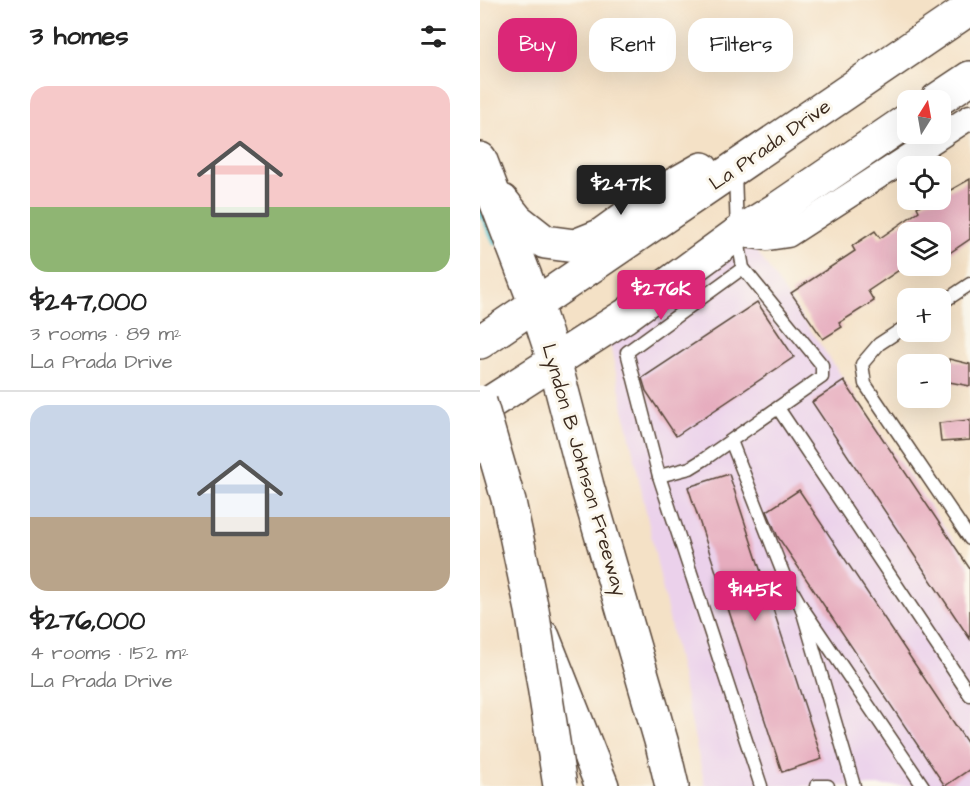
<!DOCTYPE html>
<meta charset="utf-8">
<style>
:root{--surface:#fff;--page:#f6f6f6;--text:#222;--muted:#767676;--line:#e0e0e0;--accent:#db2777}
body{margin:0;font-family:"Architects Daughter",sans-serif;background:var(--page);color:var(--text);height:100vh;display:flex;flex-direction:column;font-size:22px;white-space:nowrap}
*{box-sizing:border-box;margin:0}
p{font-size:20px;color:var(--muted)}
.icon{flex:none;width:33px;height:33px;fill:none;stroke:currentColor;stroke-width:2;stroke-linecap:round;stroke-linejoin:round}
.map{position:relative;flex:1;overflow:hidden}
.panel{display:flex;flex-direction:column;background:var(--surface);width:480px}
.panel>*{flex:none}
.hud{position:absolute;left:18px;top:18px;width:381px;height:54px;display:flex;gap:12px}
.needle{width:39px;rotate:11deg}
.fabs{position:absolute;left:417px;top:90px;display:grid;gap:12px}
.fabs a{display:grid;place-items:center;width:54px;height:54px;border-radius:12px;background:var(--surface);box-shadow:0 6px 24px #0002;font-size:30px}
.price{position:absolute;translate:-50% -51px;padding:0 14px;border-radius:6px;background:var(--accent);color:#fff;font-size:20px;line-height:39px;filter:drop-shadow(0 2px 3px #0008)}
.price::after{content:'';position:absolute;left:50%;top:36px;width:18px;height:14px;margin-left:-9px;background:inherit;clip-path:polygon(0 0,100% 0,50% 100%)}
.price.on{background:#222;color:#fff}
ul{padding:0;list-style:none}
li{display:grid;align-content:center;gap:12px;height:318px;padding:0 30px}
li+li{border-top:2px solid var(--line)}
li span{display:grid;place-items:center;height:186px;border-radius:18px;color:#555}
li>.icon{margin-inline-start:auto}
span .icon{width:108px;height:108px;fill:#fffc;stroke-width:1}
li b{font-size:26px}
h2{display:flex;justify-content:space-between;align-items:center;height:72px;padding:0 30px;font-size:26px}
.chip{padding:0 21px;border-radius:18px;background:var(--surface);box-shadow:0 6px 24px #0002;font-size:21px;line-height:54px}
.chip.on{background:var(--accent);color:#fff}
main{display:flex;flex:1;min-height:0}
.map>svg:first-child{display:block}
.built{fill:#ebd1eb}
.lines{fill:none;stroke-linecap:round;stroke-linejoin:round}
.stream{stroke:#58c4d1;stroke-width:6}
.building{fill:#e6acbe}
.service-casing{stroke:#574537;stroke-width:15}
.minor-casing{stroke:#574537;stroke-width:27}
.secondary-casing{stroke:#574537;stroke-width:36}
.motorway-casing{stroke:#574537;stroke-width:36}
.service{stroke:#fff;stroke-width:12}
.minor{stroke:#fff;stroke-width:24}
.secondary{stroke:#fff;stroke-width:33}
.motorway{stroke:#fff;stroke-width:33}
.motorway-bridge-casing{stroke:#574537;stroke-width:36;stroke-linecap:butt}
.motorway-bridge{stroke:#fff;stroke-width:33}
.labels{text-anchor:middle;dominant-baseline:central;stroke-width:6;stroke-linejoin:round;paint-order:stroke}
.street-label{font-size:20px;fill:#3b2a1e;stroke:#fbf7ec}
</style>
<main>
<section class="panel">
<h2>3 homes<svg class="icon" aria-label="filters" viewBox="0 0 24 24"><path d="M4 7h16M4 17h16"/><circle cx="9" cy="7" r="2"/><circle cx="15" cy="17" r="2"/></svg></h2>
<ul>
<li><span style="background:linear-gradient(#f6c9c9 65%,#8fb573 0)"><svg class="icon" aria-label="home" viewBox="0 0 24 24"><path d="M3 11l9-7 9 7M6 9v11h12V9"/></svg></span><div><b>$247,000</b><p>3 rooms · 89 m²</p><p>La Prada Drive</p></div></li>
<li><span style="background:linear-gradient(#c9d6e8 60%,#b9a48a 0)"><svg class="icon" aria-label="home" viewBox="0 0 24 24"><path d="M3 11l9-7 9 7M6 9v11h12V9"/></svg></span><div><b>$276,000</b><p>4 rooms · 152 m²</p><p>La Prada Drive</p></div></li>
</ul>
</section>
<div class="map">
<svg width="490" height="786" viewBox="0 0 490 786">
<rect width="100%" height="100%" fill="#fbf7ec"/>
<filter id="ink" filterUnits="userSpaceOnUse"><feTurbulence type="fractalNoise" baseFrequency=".0167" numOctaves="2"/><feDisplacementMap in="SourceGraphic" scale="12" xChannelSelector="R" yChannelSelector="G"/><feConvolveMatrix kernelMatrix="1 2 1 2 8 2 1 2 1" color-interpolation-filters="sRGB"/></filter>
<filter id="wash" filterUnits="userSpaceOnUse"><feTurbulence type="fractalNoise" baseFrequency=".008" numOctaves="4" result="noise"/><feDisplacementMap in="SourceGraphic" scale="24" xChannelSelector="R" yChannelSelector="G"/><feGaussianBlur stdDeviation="1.35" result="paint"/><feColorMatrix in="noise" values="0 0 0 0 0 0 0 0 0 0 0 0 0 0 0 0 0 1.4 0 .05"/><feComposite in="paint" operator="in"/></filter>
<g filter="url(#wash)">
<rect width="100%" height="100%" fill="#f4e1c6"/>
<path class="built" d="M272,244L490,565V786H225L128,335Z"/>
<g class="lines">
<path class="stream" d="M0,210L15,242"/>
</g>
<g id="blocks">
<g class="building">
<path d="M490,179V239L468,254L460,243V232H428V264L388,291L394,301L359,323L362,327L343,339L311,293L375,251L372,246L395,231L400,238L439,211L437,207L448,200H460V196Z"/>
<path d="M277,302L314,357L196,436L166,391L162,378Z"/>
<path d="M469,359L490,364V386L464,381Z"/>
<path d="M364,381L490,569V639L332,402Z"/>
<path d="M490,420V440L461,442L459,423Z"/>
<path d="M249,474L342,759L302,772L208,487Z"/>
<path d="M319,490L490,747V769L465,786L298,537L287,511Z"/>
</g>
</g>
</g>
<g filter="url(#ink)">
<use href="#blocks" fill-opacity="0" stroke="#574537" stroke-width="1.5"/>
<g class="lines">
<defs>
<g id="service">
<path d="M255,171L257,234L263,268L342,365V377L223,460L210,468L179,476L147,352L263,268"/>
<path d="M460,304L490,284"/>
<path d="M428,325L399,344L382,364L385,384L490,539"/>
<path d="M298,408L490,695"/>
<path d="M251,441L305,578L321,606"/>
<path d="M179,476L281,786"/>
<path d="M336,786H348"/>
<path d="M374,786L321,606L443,786"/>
</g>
<path id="minor" d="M257,234L288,238L308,235L490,117"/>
<g id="secondary">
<path d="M457,100L490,78"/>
<path d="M0,159L56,305L74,360L107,486L182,744L192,786"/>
<path d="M22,201L37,220L65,242L95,246L120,236L178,194L222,169"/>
<path d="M0,342L490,8"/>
<path d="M0,409L145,316L257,234L299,208L428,120"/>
</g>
<path id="motorway" d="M63,637L122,786"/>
</defs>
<use href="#service" class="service-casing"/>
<use href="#minor" class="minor-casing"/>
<use href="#secondary" class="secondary-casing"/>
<use href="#motorway" class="motorway-casing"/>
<use href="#service" class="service"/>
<use href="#minor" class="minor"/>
<use href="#secondary" class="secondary"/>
<use href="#motorway" class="motorway"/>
<defs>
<path id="motorway-bridge" d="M0,402L29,502L52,610L80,786"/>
</defs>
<use href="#motorway-bridge" class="motorway-bridge-casing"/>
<use href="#motorway-bridge" class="motorway-bridge"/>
</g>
</g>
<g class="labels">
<g class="street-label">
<text transform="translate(290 145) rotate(-35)">La Prada Drive</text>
<text transform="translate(104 470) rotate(74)">Lyndon B Johnson Freeway</text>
</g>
</g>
</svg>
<div class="fabs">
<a><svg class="needle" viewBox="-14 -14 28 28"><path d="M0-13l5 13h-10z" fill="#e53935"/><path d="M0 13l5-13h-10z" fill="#767676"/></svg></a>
<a><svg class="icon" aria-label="locate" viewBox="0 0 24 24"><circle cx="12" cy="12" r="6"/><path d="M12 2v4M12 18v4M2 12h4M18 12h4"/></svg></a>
<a><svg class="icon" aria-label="layers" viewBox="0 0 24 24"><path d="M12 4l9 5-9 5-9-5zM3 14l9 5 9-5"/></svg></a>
<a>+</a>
<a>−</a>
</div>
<b class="price on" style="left:141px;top:216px">$247K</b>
<b class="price" style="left:181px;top:321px">$276K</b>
<b class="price" style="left:275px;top:622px">$145K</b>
<div class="hud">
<a class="chip on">Buy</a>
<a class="chip">Rent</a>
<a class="chip">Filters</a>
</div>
</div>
</main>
